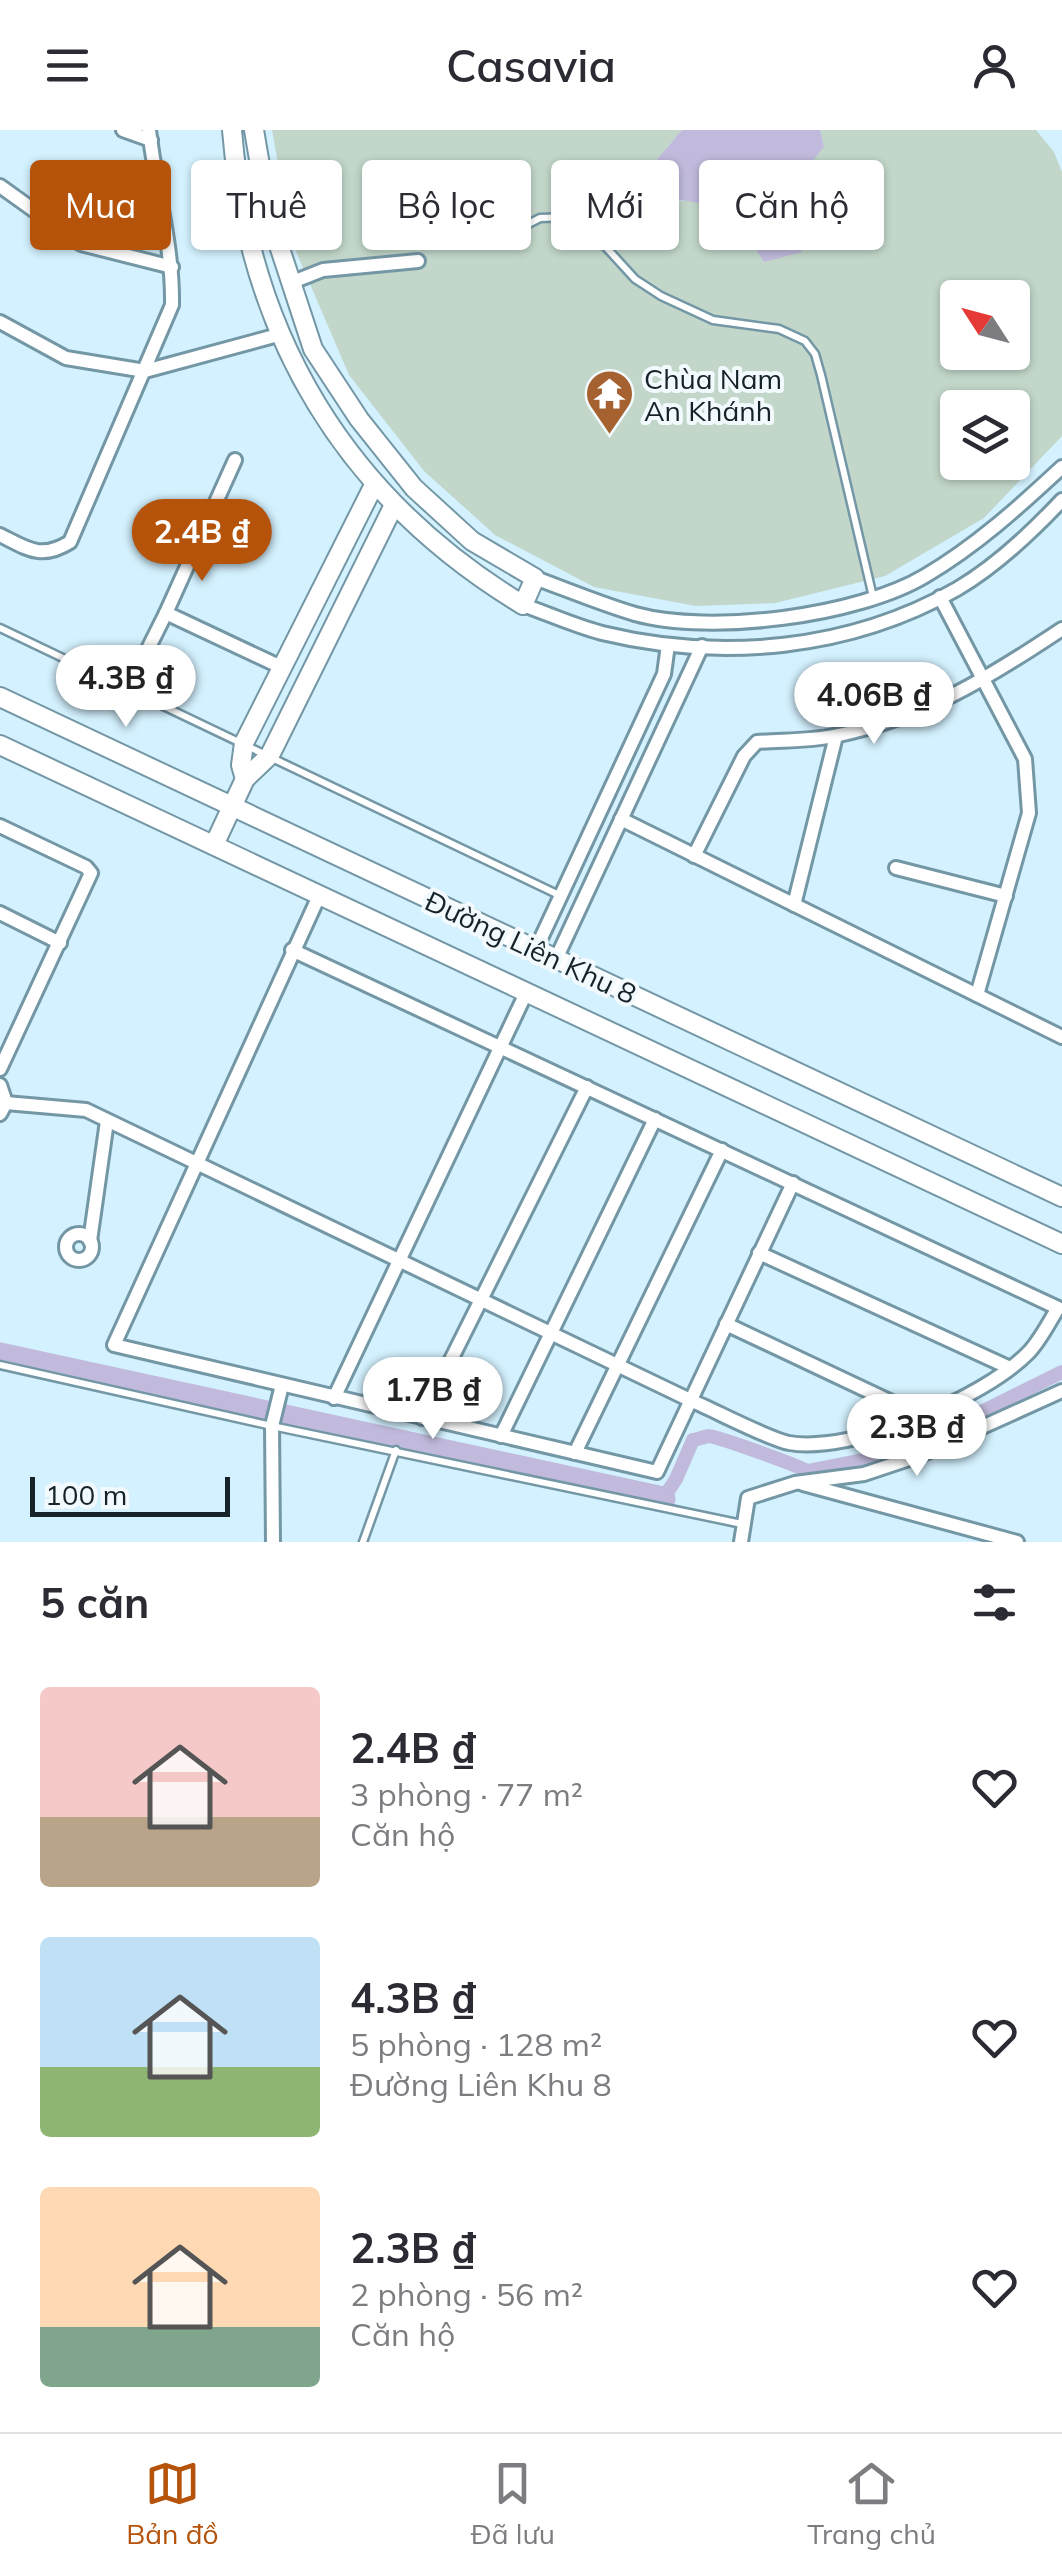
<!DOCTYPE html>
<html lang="vi">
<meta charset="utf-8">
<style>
:root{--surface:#fff;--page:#f7f7f7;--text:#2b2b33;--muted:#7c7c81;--line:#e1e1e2;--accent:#b45309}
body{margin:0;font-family:Mulish,sans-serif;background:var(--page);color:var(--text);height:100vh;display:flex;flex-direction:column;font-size:38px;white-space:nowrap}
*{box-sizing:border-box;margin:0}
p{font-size:32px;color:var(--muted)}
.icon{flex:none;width:55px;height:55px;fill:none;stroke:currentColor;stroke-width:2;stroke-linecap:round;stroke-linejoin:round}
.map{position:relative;height:1412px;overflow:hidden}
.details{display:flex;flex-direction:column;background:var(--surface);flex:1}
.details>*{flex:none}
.banner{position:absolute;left:30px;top:30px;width:1002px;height:90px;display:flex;gap:20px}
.needle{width:65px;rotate:306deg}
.buttons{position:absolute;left:940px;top:150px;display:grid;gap:20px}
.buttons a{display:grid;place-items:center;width:90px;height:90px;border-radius:10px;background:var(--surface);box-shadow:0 2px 8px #0004;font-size:50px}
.scale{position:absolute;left:30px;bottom:25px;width:200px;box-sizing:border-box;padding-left:10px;border:5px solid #152329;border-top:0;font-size:28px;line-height:35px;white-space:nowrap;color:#152329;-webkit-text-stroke:8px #f3fafe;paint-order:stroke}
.price{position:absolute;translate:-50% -85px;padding:0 22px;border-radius:35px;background:#fff;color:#222;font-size:32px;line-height:65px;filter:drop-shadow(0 2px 5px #0008)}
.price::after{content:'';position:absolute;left:50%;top:60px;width:30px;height:22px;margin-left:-15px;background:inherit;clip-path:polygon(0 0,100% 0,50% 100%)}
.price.current{background:var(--accent);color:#fff}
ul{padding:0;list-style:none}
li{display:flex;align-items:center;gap:30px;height:250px;padding:0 40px}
li span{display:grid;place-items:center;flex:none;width:280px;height:200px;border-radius:10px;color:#555}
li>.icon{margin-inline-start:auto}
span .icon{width:120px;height:120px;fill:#fffc;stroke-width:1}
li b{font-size:42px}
h2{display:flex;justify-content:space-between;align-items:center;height:120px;padding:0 40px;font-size:42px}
.pill{padding:0 35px;border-radius:10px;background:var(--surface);box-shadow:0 2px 8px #0004;font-size:35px;line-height:90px}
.pill.current{background:var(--accent);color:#fff}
header{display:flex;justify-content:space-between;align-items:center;height:130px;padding:0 40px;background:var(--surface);font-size:45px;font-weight:600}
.tabs{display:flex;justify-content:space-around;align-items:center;height:140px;border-top:2px solid var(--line);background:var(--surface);font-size:28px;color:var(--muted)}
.tabs a{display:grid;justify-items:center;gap:5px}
.tabs .current{color:var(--accent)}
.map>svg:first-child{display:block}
.green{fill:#c2d7ca;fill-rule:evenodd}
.water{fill:#c1badc}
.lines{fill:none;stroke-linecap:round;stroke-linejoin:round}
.canal{stroke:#c1badc;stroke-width:14}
.river{stroke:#c1badc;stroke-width:25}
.lane-casing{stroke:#7497a6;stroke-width:11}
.street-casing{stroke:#7497a6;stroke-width:18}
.secondary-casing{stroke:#7497a6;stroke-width:22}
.lane{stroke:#fff;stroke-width:6}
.street{stroke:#fff;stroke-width:12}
.secondary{stroke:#fff;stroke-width:18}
.labels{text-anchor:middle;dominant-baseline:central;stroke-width:8;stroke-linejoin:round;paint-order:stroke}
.poi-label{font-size:28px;fill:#152329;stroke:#f3fafe;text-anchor:start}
.street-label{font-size:28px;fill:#152329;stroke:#f3fafe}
</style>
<header><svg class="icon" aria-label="menu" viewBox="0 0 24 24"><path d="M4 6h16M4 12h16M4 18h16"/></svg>Casavia<svg class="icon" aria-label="person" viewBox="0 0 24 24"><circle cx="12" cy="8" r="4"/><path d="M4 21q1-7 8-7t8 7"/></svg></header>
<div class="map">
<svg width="1062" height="1412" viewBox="0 0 1062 1412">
<rect width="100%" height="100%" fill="#d3f1fe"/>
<path class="green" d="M272,0H682L654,33L651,74L694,70L725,85L748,106L801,122C795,86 797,45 823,17L820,0H1036L1054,22L1062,42V306L984,388L885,446L775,473L696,476L594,457L495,405L424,341L349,245L292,112ZM958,168H1012V222H958ZM958,278H1012V332H958Z"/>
<path class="water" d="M682,0H820L824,17C797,45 795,86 802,122L764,132C737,88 704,60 650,74L633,38L654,33Z"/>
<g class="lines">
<path class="canal" d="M663,1369L676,1349L693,1310C695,1310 707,1306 708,1306C717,1306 799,1336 807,1341L899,1323L1062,1242"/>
<path class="river" d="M0,1225L663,1369"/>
<defs>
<g id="lane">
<path d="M503,107L540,88L570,87L593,103L635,149L661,166L713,190L779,199L805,211L815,224L821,245L873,467"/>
<path d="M0,498L561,766"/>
<path d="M0,1235L272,1296L742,1394"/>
<path d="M363,1412L396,1320"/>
</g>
<g id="street">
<path d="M123,0L151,10"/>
<path d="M0,56L81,114L172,137"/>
<path d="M290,153L323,140L418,131"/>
<path d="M0,192L66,228L145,241L278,205"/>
<path d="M235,330L166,483L281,537"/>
<path d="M0,405C28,419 41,430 70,412L172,175C173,116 156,59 149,0"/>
<path d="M535,448C568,460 601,474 635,484C711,505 858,486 925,446C976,416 1019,377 1062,337"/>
<path d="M940,467L1025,629L1029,683L977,865"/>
<path d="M523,475C549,484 575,496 602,503C721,532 850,520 957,459C996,436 1031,403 1062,370"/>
<path d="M148,519L166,483"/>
<path d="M621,689L1062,907"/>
<path d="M0,696L86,737L91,743L0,939"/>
<path d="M694,726L744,626L757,612C782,610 809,611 834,606C924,588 987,549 1062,499"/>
<path d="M896,738L1006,766"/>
<path d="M319,766L114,1215L657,1342L793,1053"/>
<path d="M794,775L836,606"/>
<path d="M0,783L60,813"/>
<path d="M536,819L664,544L668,515"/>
<path d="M556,829L702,516"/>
<path d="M0,955L6,973L0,984"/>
<path d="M6,973L86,980L690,1270C714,1280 766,1308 789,1313C853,1324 984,1268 1028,1223C1040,1211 1049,1192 1058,1178L292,820"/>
<circle cx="79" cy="1117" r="13"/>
<path d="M90,1111L107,991"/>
<path d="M759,1123L1010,1238"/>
<path d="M726,1194L921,1286"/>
<path d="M334,1268L527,861"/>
<path d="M422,1288L587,957"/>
<path d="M501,1306L655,989"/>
<path d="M575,1323L722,1020"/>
<path d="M803,1354L1017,1412"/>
<path d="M273,1412L272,1296L282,1255"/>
<path d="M741,1412L748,1368L795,1353L864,1344L918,1326L1062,1261"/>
</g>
<g id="secondary">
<path d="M232,0C248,206 346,368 523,475L535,448L472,411L414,358L359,289L313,219L268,82L254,0"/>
<path d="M0,567L1062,1067"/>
<path d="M0,615L1062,1114"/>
<path d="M245,649L241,635L244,613L374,355"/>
<path d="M214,715L245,649L270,625L394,375"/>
</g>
</defs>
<use href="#lane" class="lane-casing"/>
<use href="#street" class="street-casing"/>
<use href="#secondary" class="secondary-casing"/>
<use href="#lane" class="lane"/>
<use href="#street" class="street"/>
<use href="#secondary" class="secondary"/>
</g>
<defs>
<symbol id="temple-pin" viewBox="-11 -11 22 30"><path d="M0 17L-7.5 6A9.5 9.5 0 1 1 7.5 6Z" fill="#a56230" stroke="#f3fafe"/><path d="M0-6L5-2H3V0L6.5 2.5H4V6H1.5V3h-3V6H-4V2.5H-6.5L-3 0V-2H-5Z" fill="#fff"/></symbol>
</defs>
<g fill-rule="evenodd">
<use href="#temple-pin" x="582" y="236" width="55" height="75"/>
</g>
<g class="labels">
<g class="poi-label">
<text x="644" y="248">Chùa Nam<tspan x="644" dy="32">An Khánh</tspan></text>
</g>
<g class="street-label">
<text transform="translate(531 817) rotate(25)">Đường Liên Khu 8</text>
</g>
</g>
</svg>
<div class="buttons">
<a><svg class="needle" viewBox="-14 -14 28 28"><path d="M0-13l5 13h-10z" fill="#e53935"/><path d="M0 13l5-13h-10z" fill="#7c7c81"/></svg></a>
<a><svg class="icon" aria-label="layers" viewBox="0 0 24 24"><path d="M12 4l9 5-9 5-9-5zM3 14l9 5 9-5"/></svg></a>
</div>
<div class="scale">100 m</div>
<b class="price current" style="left:202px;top:454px">2.4B ₫</b>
<b class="price" style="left:126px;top:600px">4.3B ₫</b>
<b class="price" style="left:874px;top:617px">4.06B ₫</b>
<b class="price" style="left:433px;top:1312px">1.7B ₫</b>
<b class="price" style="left:917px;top:1349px">2.3B ₫</b>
<div class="banner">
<a class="pill current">Mua</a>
<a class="pill">Thuê</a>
<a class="pill">Bộ lọc</a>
<a class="pill">Mới</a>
<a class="pill">Căn hộ</a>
</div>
</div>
<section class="details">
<h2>5 căn<svg class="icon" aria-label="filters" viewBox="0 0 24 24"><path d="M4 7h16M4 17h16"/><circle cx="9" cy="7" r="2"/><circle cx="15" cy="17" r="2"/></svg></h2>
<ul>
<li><span style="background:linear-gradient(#f6c9c9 65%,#b9a48a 0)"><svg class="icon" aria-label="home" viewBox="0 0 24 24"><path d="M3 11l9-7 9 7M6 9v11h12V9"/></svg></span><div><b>2.4B ₫</b><p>3 phòng · 77 m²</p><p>Căn hộ</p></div><svg class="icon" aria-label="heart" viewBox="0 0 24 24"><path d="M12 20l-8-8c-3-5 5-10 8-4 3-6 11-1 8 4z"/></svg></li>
<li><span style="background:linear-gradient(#bfe0f5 65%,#8fb573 0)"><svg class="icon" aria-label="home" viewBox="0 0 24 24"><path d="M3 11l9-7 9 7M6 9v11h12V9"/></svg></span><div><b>4.3B ₫</b><p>5 phòng · 128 m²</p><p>Đường Liên Khu 8</p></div><svg class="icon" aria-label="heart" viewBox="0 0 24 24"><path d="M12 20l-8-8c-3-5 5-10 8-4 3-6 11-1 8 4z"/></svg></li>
<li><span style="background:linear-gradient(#ffd9b3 70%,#7fa58c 0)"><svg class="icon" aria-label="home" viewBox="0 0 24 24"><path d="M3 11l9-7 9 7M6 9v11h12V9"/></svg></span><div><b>2.3B ₫</b><p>2 phòng · 56 m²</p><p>Căn hộ</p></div><svg class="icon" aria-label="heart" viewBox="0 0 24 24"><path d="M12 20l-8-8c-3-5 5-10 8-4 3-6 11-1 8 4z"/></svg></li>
</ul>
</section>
<nav class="tabs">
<a class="current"><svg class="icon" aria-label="map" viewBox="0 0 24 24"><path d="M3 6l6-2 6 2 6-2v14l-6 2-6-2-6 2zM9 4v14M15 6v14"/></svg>Bản đồ</a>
<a><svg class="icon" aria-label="saved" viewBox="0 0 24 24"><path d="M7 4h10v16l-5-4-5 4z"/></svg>Đã lưu</a>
<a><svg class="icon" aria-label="home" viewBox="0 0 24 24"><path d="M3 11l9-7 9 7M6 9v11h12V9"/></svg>Trang chủ</a>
</nav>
